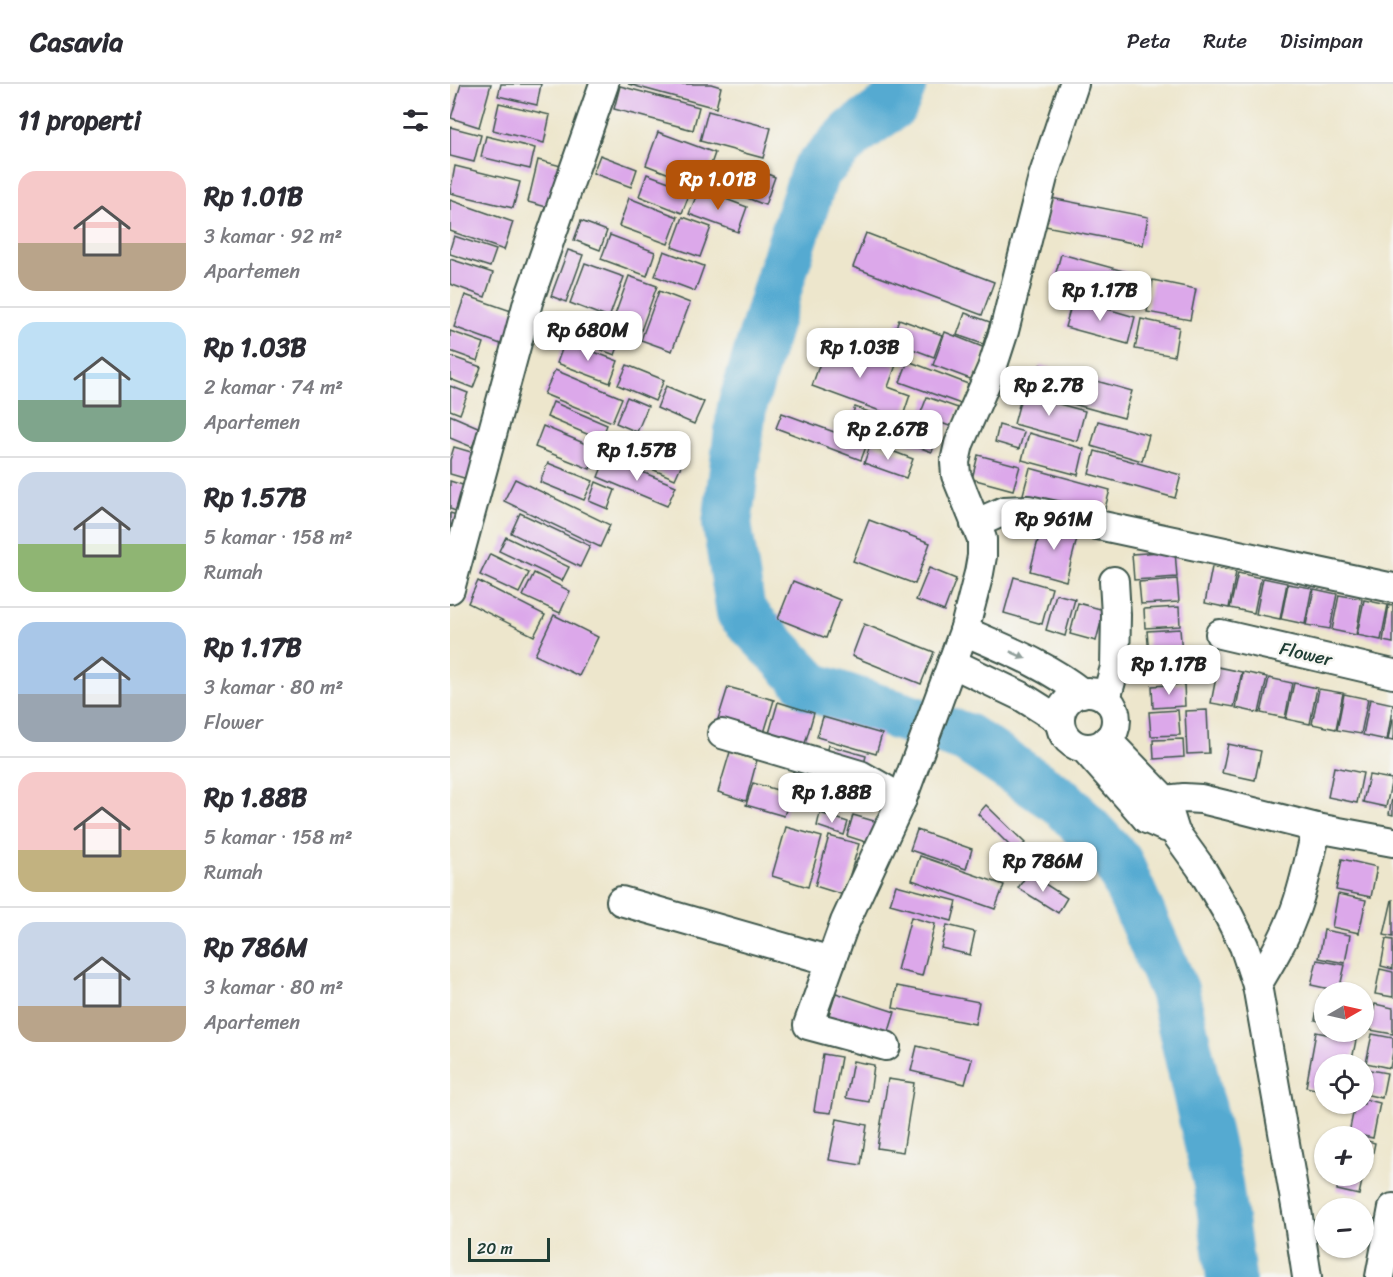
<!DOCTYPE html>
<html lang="id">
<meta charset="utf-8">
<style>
:root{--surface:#fff;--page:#f2f2f3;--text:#2b2b33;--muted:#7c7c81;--line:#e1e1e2;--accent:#b45309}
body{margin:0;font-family:Sriracha,sans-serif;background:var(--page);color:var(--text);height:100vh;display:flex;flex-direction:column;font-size:22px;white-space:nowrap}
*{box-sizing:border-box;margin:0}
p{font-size:20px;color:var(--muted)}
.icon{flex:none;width:33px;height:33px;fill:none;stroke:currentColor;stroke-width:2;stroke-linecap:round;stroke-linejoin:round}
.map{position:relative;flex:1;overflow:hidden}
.sheet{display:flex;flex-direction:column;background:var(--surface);width:450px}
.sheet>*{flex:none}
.needle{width:39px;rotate:81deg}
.controls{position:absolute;left:864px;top:898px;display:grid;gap:12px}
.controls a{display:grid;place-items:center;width:60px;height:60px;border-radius:50%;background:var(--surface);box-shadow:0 2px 4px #0004;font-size:30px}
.scale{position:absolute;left:18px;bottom:15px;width:82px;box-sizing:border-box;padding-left:6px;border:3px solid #1f3d34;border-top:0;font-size:16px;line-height:21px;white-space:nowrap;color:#1f3d34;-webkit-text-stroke:4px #f6f6f2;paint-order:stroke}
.price{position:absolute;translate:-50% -51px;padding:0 14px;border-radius:12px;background:#fff;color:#222;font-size:20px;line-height:39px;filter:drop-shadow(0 2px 3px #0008)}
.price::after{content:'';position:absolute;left:50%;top:36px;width:18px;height:14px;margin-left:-9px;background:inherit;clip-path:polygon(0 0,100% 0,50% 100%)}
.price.current{background:var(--accent);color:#fff}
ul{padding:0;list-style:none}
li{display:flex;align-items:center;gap:18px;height:150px;padding:0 18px}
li+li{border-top:2px solid var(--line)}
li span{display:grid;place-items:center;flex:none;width:168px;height:120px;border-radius:18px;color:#555}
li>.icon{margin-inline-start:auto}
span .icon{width:72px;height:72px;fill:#fffc;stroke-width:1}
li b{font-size:26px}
h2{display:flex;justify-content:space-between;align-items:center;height:72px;padding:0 18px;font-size:26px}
header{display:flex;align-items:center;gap:36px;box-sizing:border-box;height:84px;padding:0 30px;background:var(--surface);border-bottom:2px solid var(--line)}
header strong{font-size:28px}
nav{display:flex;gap:33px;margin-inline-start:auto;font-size:21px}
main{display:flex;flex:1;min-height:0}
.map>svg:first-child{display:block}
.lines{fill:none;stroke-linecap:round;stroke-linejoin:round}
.river{stroke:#55aad1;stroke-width:50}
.building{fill:#dca8ea}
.street-casing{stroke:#3e564b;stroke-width:32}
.street{stroke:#fff;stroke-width:28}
.oneway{fill:#8f9e9a}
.labels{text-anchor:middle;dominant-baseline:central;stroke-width:5;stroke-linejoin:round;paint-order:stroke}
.street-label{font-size:18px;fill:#1f3d34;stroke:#f6f6f2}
</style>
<header>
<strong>Casavia</strong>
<nav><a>Peta</a><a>Rute</a><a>Disimpan</a></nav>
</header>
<main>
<section class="sheet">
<h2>11 properti<svg class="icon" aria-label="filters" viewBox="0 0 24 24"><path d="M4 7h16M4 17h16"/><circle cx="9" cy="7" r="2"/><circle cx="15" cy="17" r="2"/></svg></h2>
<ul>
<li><span style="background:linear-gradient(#f6c9c9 60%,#b9a48a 0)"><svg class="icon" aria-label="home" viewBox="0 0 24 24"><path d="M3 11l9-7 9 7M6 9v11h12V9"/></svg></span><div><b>Rp 1.01B</b><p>3 kamar · 92 m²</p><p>Apartemen</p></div></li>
<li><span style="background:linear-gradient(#bfe0f5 65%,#7fa58c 0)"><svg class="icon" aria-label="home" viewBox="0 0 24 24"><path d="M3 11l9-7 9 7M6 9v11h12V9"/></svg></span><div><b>Rp 1.03B</b><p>2 kamar · 74 m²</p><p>Apartemen</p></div></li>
<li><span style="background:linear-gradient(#c9d6e8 60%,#8fb573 0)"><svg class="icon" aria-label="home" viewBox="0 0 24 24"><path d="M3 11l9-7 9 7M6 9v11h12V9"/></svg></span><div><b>Rp 1.57B</b><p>5 kamar · 158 m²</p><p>Rumah</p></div></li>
<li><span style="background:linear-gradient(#a9c7e8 60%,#9aa5b1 0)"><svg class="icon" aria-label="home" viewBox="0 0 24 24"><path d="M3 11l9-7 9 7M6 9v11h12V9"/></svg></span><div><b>Rp 1.17B</b><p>3 kamar · 80 m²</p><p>Flower</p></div></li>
<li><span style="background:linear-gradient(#f6c9c9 65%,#c2b280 0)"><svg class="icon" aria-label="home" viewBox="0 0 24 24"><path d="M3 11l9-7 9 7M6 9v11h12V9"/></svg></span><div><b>Rp 1.88B</b><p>5 kamar · 158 m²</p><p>Rumah</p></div></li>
<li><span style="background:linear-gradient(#c9d6e8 70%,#b9a48a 0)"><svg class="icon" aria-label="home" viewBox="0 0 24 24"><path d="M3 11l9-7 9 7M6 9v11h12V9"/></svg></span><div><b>Rp 786M</b><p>3 kamar · 80 m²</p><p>Apartemen</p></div></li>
</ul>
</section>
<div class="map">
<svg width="943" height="1193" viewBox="0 0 943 1193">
<rect width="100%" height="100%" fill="#f6f6f2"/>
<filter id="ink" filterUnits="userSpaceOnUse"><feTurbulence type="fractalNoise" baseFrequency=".0167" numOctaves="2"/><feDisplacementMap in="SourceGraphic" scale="12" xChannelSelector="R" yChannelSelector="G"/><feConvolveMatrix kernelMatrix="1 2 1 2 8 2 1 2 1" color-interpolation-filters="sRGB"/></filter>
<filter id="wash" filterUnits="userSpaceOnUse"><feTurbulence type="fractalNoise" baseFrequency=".008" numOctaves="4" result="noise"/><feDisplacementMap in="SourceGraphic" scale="24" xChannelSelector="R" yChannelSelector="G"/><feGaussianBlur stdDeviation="1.35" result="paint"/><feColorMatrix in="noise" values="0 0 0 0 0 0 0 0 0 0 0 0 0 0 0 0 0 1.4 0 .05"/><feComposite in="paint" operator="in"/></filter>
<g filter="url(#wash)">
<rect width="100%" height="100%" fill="#ede6cc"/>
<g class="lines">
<path class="river" d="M452,0L444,20L403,49L365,88L332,189L292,323L277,440L291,528L362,603L516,654L612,718L668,778L724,906L768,1100L781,1193"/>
</g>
<g id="blocks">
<g class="building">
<path d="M11,0H41L29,43L1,34Z"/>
<path d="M51,0H91L87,21L48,12Z"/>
<path d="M178,0H261L271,3L266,24Z"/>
<path d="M170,2L249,23L243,46L164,25Z"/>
<path d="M49,19L100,31L94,59L43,46Z"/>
<path d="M258,27L321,44L313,74L250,57Z"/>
<path d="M0,43L31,51L24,78L0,72Z"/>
<path d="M208,48L265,69L253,103L196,81Z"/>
<path d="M36,52L85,64L80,85L31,73Z"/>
<path d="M150,71L187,85L181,103L143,89Z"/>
<path d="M88,76L115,83L104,125L78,118Z"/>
<path d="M5,82L70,98L63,124L0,109Z"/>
<path d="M302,84L325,93L315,121L292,112Z"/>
<path d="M197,90L241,106L232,129L189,112Z"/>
<path d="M249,105L297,123L288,148L239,130Z"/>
<path d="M179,114L228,133L218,160L169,142Z"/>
<path d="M601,114L698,133L693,161L595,142Z"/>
<path d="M0,116L63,138L54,166L0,147Z"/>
<path d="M233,133L261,143L250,173L222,163Z"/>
<path d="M131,137L157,147L150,166L124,156Z"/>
<path d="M416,149L544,198L532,231L403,183Z"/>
<path d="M160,151L205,168L197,192L151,175Z"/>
<path d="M4,152L46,166L40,183L0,170V165Z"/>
<path d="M118,166L133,171L116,218L101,212Z"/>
<path d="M214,167L254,182L245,207L205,192Z"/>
<path d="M611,170L677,188L670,215L604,196Z"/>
<path d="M0,175L43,189L35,213L0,200Z"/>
<path d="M135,179L174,193L159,234L120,219Z"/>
<path d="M179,192L207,202L189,252L161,242Z"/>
<path d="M703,196L746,205L740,236L697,228Z"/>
<path d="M209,207L240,219L222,267L191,256Z"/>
<path d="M15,211L67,229L56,262L4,243Z"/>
<path d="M623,215L685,233L678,260L615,243Z"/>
<path d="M110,229L172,252L165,271L103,248Z"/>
<path d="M515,229L540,238L533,260L507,251Z"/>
<path d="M449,235L492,251L484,273L441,257Z"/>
<path d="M691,235L729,243L724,272L685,265Z"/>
<path d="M0,247L34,259L28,277L0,267Z"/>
<path d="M495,248L535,264L523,296L483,281Z"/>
<path d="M378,256L446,281L438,303L460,311L452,335L362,302Z"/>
<path d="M115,257L168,277L160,299L107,279Z"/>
<path d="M0,272L31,283L23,304L0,295Z"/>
<path d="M458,277L518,300L511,320L450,298Z"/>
<path d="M177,281L214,296L205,317L168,301Z"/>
<path d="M590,281L682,307L674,334L583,309Z"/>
<path d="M105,286L172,314L162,338L94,310Z"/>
<path d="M0,302L18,309L10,330L0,326Z"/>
<path d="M216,302L254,318L244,340L207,324Z"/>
<path d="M572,310L635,327L627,357L564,340Z"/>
<path d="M177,313L198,322L187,348L166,339Z"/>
<path d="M477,313L508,324L502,343L470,331Z"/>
<path d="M103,318L157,341L151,356L97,333Z"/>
<path d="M405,323L447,338L440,358L398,342Z"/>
<path d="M332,329L417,360L411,376L326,344Z"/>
<path d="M0,331L30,344L22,363L0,354Z"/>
<path d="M457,333L490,345L482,368L448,356Z"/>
<path d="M648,337L699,351L692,377L641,362Z"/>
<path d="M549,341L574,348L569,365L545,358Z"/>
<path d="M93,342L148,365L140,385L85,363Z"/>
<path d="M168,347L234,375L225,395L160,367Z"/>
<path d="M579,349L634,365L628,391L572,376Z"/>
<path d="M421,359L463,375L456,394L414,379Z"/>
<path d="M4,363L28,370L21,396L0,390V376Z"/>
<path d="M645,367L731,391L725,414L639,390Z"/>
<path d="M528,371L570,382L563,406L522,395Z"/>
<path d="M156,373L226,402L217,422L148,393Z"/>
<path d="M98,379L143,397L134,416L90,398Z"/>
<path d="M580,384L660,406L652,435L572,414Z"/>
<path d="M65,395L160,441L150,463L54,417Z"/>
<path d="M0,397L19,403L12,429L0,425Z"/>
<path d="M146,398L165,406L158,425L139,417Z"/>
<path d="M0,429L7,431L0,456Z"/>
<path d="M70,429L140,462L130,483L61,449Z"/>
<path d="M419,436L480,459L465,500L403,477Z"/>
<path d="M593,437L629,447L616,497L580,487Z"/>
<path d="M56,453L119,483L112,497L49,467Z"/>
<path d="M725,467L727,493L684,496L682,470Z"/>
<path d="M40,470L79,489L69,509L30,491Z"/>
<path d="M762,483L786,488L779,524L755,519Z"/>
<path d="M479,484L506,495L494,527L466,516Z"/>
<path d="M84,489L120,507L110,529L73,512Z"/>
<path d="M788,489L811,494L804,529L780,524Z"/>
<path d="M564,493L602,504L592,540L554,529Z"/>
<path d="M813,494L837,499L830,535L806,530Z"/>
<path d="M727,495L729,518L691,520L689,498Z"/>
<path d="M28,497L95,531L84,552L18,519Z"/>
<path d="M343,497L390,516L376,554L328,535Z"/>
<path d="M838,500L862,504L855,540L831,535Z"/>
<path d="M864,505L887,510L880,545L856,541Z"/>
<path d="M606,510L625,515L615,552L596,546Z"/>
<path d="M889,511L912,515L906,551L882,546Z"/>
<path d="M914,516L938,521L931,556L907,551Z"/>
<path d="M628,519L654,526L646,557L620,550Z"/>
<path d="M939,521L943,522V559L933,557Z"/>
<path d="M729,523L730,542L695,544L694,525Z"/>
<path d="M104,531L148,553L129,592L85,571Z"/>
<path d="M414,540L484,568L471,600L402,572Z"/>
<path d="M730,545L732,570L699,571L697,547Z"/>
<path d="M733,572L735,595L702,596L701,574Z"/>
<path d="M768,583L792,588L784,623L761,619Z"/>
<path d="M793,588L817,593L809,629L786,624Z"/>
<path d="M819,594L842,599L835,634L811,629Z"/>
<path d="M844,599L867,604L860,640L836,635Z"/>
<path d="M734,600L735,622L703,624L702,602Z"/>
<path d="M278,603L324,616L314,649L268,635Z"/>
<path d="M869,605L893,609L886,645L862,640Z"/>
<path d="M894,610L918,615L911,650L887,646Z"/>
<path d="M920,615L943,620L937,656L913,651Z"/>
<path d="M328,618L364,629L354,663L318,653Z"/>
<path d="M728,626L730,651L701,652L699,628Z"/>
<path d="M757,626L759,669L737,670L735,627Z"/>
<path d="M373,633L432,650L426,670L367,653Z"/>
<path d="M942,635H943V657L938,656Z"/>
<path d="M733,655L734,673L704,675L703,656Z"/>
<path d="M778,660L811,667L805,696L772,689Z"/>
<path d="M378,661L416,672L412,688L374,677Z"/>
<path d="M280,668L307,676L296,717L268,708Z"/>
<path d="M347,674L404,691L397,716L340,699Z"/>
<path d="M884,683L913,689L907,719L878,713Z"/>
<path d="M919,691L942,695L936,723L913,718Z"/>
<path d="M303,699L341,710L334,732L296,721Z"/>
<path d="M349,704L391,716L387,729L345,717Z"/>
<path d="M942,714H943V731L939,730Z"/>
<path d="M536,721L575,759L566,768L528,730Z"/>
<path d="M370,729L398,738L394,751L367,742Z"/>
<path d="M403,731L431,739L425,761L397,752Z"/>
<path d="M336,743L372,753L358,803L322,792Z"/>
<path d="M467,746L522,765L516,785L460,766Z"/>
<path d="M379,752L409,760L394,811L365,802Z"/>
<path d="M470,772L554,801L545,825L462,796Z"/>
<path d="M892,775L927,783L921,813L886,806Z"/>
<path d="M578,789L617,814L608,829L568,804Z"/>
<path d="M446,801L507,817L502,837L440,820Z"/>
<path d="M888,810L916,816L909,849L882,843Z"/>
<path d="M942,816H943V853L934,851Z"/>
<path d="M461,833L485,840L472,892L447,886Z"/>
<path d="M497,841L525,848L520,871L491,864Z"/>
<path d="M874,846L900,851L895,879L869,874Z"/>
<path d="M936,855L943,856V885L931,882Z"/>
<path d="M867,876L895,881L889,907L861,901Z"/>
<path d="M930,885L943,888V913L925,910Z"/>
<path d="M447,902L529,918L525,940L443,924Z"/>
<path d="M386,909L445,928L436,957L377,937Z"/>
<path d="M870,912L874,913V938L865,936Z"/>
<path d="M925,920L943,924V950L920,946Z"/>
<path d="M866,948L906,956L901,981H874V1007L856,1003Z"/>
<path d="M922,950L943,954V968L940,984L916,979Z"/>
<path d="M467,962L522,975L515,1000L461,987Z"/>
<path d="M373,970L391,973L381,1029L364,1027Z"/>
<path d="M403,977L424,981L419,1018L396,1014Z"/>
<path d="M915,985L937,989L932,1014L914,1010Z"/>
<path d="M438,995L464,999L453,1068L427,1064Z"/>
<path d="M914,1015L930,1019L923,1054L899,1049L905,1020H914Z"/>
<path d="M387,1035L417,1041L411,1081L379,1076Z"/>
<path d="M914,1056L925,1059L919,1086L914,1085Z"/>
<path d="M890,1092H913L909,1111L887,1106Z"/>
</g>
</g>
</g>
<g filter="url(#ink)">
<use href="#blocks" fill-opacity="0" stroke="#3e564b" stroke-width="1.5"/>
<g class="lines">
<defs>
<g id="street">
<path d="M525,440L554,427L578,426L943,504"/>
<path d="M0,505L78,218L154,0"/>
<path d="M514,547C555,565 597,581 632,609"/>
<path d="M770,550L943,590"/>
<path d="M502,579L571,612L609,636"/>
<circle cx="638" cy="636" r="28"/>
<path d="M656,615L665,583L666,531L664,497"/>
<path d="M272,650L410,691L452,715"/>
<path d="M657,656L715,716L725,748L751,784L777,828L794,862L807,901L848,1133L857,1193"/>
<path d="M634,664L697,735L715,743"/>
<path d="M697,735L715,716L734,714L751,715L780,722L867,744L943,758"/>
<path d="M171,817L381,877"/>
<path d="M807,901C820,879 833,858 842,834C854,806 859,774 867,744"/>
<path d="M436,962L358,941L395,838L452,715L514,547L529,489L532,472V455L506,391L505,378L509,360L542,284L554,247L593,93L624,0"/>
<path d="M930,1193L943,1124"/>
</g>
</defs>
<use href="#street" class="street-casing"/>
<use href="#street" class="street"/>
</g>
<defs><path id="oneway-solid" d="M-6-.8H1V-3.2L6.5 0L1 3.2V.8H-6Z" transform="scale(1.5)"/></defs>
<use class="oneway" href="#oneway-solid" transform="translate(568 571) rotate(24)"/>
</g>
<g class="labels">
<g class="street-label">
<text transform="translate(856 570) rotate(13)">Flower</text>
</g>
</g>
</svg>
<div class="controls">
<a><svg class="needle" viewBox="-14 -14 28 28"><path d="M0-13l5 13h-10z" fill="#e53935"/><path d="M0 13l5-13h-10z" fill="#7c7c81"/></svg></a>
<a><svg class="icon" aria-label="locate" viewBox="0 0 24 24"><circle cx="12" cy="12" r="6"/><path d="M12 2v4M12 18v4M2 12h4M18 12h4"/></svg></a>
<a>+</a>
<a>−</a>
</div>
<div class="scale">20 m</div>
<b class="price current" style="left:268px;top:127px">Rp 1.01B</b>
<b class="price" style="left:650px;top:238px">Rp 1.17B</b>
<b class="price" style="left:138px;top:278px">Rp 680M</b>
<b class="price" style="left:410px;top:295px">Rp 1.03B</b>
<b class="price" style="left:599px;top:333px">Rp 2.7B</b>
<b class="price" style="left:438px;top:377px">Rp 2.67B</b>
<b class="price" style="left:187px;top:398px">Rp 1.57B</b>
<b class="price" style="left:604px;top:467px">Rp 961M</b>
<b class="price" style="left:719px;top:612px">Rp 1.17B</b>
<b class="price" style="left:382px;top:740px">Rp 1.88B</b>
<b class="price" style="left:593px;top:809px">Rp 786M</b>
</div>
</main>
